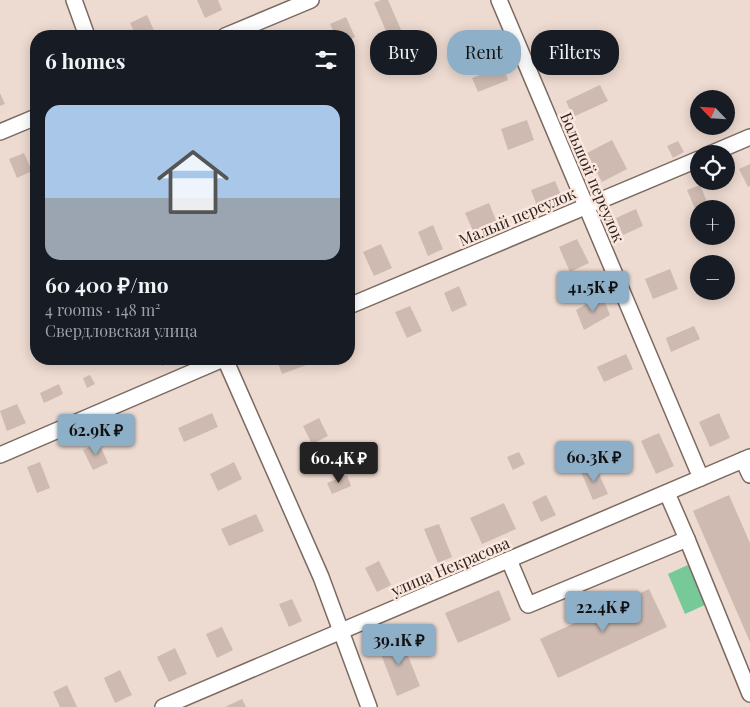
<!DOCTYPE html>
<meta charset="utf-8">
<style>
:root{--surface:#171b24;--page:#20242c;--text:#f1f3f6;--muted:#9ea1a6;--accent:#8dafc8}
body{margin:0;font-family:"Playfair Display",serif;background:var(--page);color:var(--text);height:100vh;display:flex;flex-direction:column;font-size:19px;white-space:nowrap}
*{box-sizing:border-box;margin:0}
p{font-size:16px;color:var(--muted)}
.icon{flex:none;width:28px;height:28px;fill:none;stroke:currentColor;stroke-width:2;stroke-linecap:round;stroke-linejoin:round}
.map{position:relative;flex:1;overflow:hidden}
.drawer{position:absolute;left:30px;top:30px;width:325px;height:335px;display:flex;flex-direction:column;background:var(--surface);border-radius:20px;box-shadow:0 2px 12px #0003}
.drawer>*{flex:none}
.hud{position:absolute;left:370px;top:30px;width:305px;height:45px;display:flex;gap:10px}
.needle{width:32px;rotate:295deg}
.fabs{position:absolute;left:690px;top:90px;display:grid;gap:10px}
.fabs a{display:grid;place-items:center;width:45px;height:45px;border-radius:50%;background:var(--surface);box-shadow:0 2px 12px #0003;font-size:25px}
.price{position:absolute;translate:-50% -42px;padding:0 11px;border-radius:5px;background:var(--accent);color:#111;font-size:16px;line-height:32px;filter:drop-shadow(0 1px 2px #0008)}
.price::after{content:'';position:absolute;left:50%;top:30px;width:15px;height:11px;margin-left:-8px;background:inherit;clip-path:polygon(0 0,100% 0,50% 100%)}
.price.current{background:#222;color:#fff}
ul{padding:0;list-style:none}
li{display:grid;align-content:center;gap:10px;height:265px;padding:0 15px}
li span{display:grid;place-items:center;height:155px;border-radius:15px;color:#555}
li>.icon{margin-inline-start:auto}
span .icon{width:90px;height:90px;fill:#fffc;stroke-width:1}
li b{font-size:21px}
h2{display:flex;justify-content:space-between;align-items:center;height:60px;padding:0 15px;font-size:21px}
.pill{padding:0 18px;border-radius:20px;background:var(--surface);box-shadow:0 2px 12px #0003;font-size:18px;line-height:45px}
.pill.current{background:var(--accent);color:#111}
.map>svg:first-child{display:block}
.green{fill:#77c998}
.building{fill:#cebab1}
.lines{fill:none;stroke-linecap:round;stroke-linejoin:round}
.minor-casing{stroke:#7b6a61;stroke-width:18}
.minor{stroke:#fff;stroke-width:15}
.labels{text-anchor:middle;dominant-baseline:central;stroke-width:5;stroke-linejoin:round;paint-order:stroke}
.street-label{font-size:16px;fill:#2d2622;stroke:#fbe7dd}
</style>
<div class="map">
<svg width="750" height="707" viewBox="0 0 750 707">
<rect width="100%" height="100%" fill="#eddad0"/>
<path class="green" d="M690,564L707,604L685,614L668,574Z"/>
<g class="building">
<path d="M197,0H218L222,10L205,18Z"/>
<path d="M381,0H388L402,32L389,38L374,3Z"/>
<path d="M147,15L156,35L136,36L130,23Z"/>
<path d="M346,17L355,37L349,40V36H336L330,24Z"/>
<path d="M571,34L578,51L548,63L542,47Z"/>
<path d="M503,66L508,80L478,92L472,78Z"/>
<path d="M600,85L608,101L573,117L566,101Z"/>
<path d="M719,92L722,99H705Z"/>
<path d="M0,93L5,104L0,106Z"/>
<path d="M726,109L733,123L726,126Z"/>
<path d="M527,120L534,140L508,150L501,129Z"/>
<path d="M612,140L627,169L602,182L587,153Z"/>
<path d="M678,141L684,152L673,158L667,146Z"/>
<path d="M24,153L32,171L17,178L9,159Z"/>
<path d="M750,164V186L748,187L739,169Z"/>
<path d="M555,181L562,197L537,206L531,190Z"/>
<path d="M700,185L710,209H699V218L687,190Z"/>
<path d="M489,203L497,223L474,233L465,213Z"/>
<path d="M636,209L643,226L623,235L616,218Z"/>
<path d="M433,225L443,249L428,256L418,232Z"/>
<path d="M577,239L589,263L570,272L559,247Z"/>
<path d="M381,244L392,268L374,276L363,252Z"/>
<path d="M670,269L678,289L653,299L645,279Z"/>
<path d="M459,286L467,305L452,312L444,293Z"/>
<path d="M602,295L610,315L584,330L576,310Z"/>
<path d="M410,306L422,331L407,338L395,312Z"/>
<path d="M694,326L700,339L671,352L666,338Z"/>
<path d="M626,354L633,369L604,382L597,367Z"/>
<path d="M159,359H181L162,366Z"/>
<path d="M280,359H308L309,364L282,374L277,360Z"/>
<path d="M90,375L95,384L87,388L83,378Z"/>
<path d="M59,384L63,394L44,403L40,393Z"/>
<path d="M17,404L26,423L7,431L0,411Z"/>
<path d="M212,413L218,427L184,442L178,428Z"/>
<path d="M719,413L730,438L710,447L699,422Z"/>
<path d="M319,418L328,436L312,444L303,426Z"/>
<path d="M659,433L674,466L656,474L641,441Z"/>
<path d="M99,443L108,463L93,470L83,450Z"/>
<path d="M519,452L525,464L513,470L507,457Z"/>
<path d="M40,462L50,488L37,493L27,467Z"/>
<path d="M234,462L242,479L218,491L210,474Z"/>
<path d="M595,465L608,494L593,500L581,472Z"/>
<path d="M347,475L351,486L332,494L327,483Z"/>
<path d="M546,495L556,515L541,522L532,502Z"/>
<path d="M729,495L750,543V642L693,511Z"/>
<path d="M504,503L516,529L482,544L470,518Z"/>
<path d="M256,514L264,531L229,546L221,529Z"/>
<path d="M439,524L452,557L438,563L424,529Z"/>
<path d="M379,561L391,585L377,592L365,568Z"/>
<path d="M649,589L667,627L558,678L540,639Z"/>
<path d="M499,590L511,620L458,643L445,613Z"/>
<path d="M292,599L302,621L289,627L279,604Z"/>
<path d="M222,627L233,650L217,658L206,634Z"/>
<path d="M400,636L420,686L397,696L378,646Z"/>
<path d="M175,648L187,674L169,682L157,657Z"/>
<path d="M120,670L132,695L115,703L104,678Z"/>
<path d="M67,685L77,707H60L53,692Z"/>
<path d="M242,699L246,707H225Z"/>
</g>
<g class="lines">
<defs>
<g id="minor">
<path d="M74,0L87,36"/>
<path d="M499,0L701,478"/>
<path d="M225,36L311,0"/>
<path d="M0,132L36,117"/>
<path d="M710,154L750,137"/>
<path d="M349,306L699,159"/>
<path d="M225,359L321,577L369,707"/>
<path d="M0,455L223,359"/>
<path d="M743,460L750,475"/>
<path d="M687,539L750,694"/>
<path d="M509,560L528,605L687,539L667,493"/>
<path d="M163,707L750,457"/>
</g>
</defs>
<use href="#minor" class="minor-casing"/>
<use href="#minor" class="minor"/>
</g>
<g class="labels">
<g class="street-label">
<text transform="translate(593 177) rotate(67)">Большой переулок</text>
<text transform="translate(517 216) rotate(-23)">Малый переулок</text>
<text transform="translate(450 566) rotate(-23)">улица Некрасова</text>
</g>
</g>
</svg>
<div class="fabs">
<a><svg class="needle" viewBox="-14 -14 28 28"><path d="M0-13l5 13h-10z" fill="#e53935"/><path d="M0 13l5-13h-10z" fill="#9ea1a6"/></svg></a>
<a><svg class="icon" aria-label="locate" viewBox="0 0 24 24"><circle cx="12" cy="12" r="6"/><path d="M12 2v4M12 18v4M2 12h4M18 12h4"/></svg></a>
<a>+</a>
<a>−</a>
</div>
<b class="price" style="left:593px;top:313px">41.5K ₽</b>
<b class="price" style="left:96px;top:456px">62.9K ₽</b>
<b class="price" style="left:594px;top:483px">60.3K ₽</b>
<b class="price current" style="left:339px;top:484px">60.4K ₽</b>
<b class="price" style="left:603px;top:633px">22.4K ₽</b>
<b class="price" style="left:399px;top:666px">39.1K ₽</b>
<div class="hud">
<a class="pill">Buy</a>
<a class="pill current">Rent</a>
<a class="pill">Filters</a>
</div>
<section class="drawer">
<h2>6 homes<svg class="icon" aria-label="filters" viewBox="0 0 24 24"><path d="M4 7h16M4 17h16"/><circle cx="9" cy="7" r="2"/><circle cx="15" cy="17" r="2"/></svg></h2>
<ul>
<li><span style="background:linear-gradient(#a9c7e8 60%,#9aa5b1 0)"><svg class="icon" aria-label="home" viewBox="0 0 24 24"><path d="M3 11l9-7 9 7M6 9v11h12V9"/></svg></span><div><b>60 400 ₽/mo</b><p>4 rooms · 148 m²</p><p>Свердловская улица</p></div></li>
</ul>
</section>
</div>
